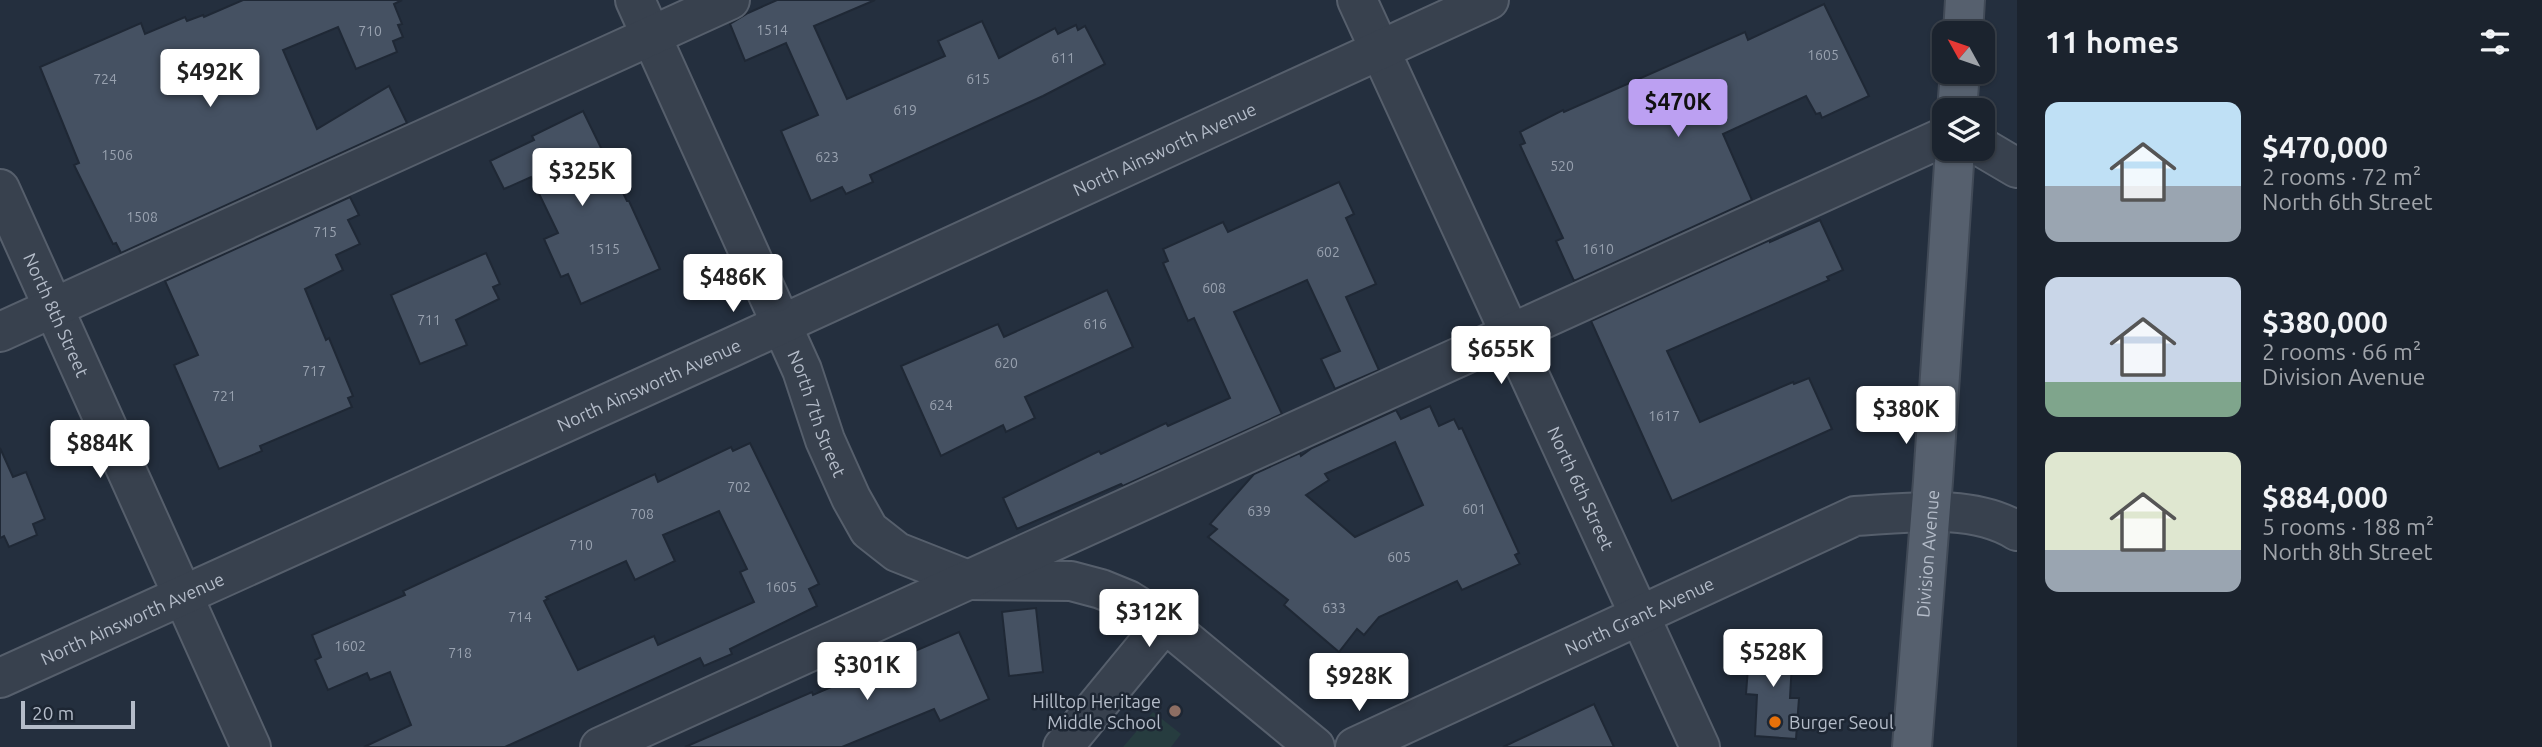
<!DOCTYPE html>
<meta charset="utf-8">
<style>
:root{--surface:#1b232e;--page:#282f3a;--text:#f1f3f6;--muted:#a0a4aa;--line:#39404a;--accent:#bca0f2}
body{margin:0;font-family:Ubuntu,sans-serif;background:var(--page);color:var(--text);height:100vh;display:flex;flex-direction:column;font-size:26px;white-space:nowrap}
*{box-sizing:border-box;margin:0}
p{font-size:23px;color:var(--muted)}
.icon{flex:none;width:38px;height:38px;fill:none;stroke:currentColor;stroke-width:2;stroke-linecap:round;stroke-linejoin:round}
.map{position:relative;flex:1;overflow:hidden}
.side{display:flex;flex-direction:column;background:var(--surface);width:525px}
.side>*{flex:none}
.needle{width:46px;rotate:310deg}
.tools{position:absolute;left:1932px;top:21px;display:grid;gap:14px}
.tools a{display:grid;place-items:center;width:63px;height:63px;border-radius:14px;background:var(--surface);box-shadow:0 2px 5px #0004,0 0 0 2px var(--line);font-size:35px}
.scale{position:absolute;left:21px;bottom:18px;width:114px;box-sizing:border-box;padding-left:7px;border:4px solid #b4bcc9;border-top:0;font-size:19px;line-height:24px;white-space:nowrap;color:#b4bcc9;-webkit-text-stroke:5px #1d2633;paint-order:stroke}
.price{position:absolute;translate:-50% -60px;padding:0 16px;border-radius:7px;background:#fff;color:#222;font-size:23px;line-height:46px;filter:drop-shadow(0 2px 4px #0008)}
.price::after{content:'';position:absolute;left:50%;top:42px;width:21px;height:16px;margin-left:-10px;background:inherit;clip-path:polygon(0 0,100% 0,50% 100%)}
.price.selected{background:var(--accent);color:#111}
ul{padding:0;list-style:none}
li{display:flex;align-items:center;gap:21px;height:175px;padding:0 28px}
li span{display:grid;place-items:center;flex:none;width:196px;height:140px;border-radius:14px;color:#555}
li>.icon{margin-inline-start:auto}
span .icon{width:84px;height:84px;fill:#fffc;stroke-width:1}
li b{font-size:30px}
h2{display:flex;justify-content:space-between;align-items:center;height:84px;padding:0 28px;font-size:30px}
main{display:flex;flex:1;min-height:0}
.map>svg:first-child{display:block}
.green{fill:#263c3f}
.building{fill:#455162;stroke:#1f2835;stroke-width:2;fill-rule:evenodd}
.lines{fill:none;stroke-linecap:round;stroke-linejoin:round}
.minor-casing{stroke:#565f6c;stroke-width:42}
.major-casing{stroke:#414a57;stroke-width:42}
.minor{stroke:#38414e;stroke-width:38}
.major{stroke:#56606e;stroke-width:38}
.education-dot{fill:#8d6e63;stroke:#1d2633;stroke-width:2.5}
.food-dot{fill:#e8710a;stroke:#1d2633;stroke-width:2.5}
.labels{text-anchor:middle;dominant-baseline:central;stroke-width:5;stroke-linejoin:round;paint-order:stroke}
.number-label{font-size:14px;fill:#98a1af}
.street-label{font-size:18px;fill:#b4bcc9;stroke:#1d2633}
.poi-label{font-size:18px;fill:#b4bcc9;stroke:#1d2633;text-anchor:end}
</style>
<main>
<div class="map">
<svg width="2017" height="747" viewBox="0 0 2017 747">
<rect width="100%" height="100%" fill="#242f3e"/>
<path class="green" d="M1153,712L1181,734L1171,747H1123Z"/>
<g class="building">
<path d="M243,0H402L394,4L402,24L398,25L403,37L393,41L397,52L356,69L338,27L283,50L317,129L389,86L407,123L121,253L116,243L113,244L74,165L79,163L40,67L141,23L145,34L185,17L187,21L203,15L204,17Z"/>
<path d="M777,0H875L814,26L847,99L945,56L938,41L982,21L999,58L1055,28L1058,34L1076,25L1078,30L1085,26L1105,64L1043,96L870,175L873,182L846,194L842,187L811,201L781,131L818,115L786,43L745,61L730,24L748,13Z"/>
<path d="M1824,4L1869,96L1822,118L1820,113L1816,114L1806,96L1723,134L1752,200L1574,281L1556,241L1563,238L1520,145L1525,143L1520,132L1563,110L1564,112L1745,32L1748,40Z"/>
<path d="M583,111L627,201H629L660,269L581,304L568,274L561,277L544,239L558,233L531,177L504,189L490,161L534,140L532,136Z"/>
<path d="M1339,182L1354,214L1346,218L1376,284L1346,297L1379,370L1335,389L1321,359L1340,351L1307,280L1234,312L1282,414L1123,486L1121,484L1017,529L1003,498L1099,451L1101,454L1166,423L1168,426L1230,398L1194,318L1188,321L1163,263L1168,261L1163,249L1223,222L1228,232Z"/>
<path d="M350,197L359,215L348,220L360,244L336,255L343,270L305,289L326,340L329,338L353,396L348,398L352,407L260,446L262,451L219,469L174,365L198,355L165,281Z"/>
<path d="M1820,220L1843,270L1827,277L1829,280L1667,351L1700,422L1793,382L1794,384L1809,378L1832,429L1672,501L1591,321L1770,240V242Z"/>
<path d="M486,253L500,284L493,287L499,299L456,320L467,345L420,364L391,295Z"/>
<path d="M1107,290L1133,347L1025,397L1035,418L1006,432L1003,425L941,456L901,366L998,324L1004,337Z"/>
<path d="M1430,406L1439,426L1454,419L1459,429L1462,428L1519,553L1515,555L1520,564L1462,590L1457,581L1379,617L1364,635L1357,629L1339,652L1284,605L1288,600L1208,537L1217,529L1210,524L1254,474L1300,453L1301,456L1312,448L1396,410L1401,419ZM1395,442L1423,505L1355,537L1306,495L1329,480L1325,474Z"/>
<path d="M750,443L819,584L809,589L817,606L730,649L732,654L704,666L700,658L505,747H364L411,725L390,672L370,680L367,673L328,690L315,660L321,657L312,635L405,595L403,591L655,474L658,482L731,447L733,451ZM719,511L747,569L740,572L754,602L658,645L654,636L578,670L544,601L548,599L546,597L626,561L635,580L675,561L663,535Z"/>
<path d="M0,448L13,477L26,472L45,519L33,524L37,535L9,547L4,536L0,538Z"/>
<path d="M1036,608L1043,672L1009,676L1002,612Z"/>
<path d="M959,632L989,699L940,721L934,709L842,747H685L812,692L813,695Z"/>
<path d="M1750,641L1793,644L1790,698H1799L1796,739L1755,736L1757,695L1746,694Z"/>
<path d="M1594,704L1614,747H1503Z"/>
</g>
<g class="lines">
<defs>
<g id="minor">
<path id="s1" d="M635,0L802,370L825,440L851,498L869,530L897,552L968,580L1071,581L1101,589L1128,600L1165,623L1315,747"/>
<path id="s2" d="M1357,0L1700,747"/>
<path d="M1983,148L2017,168"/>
<path id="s3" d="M0,189L251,747"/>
<path d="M0,332L730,0"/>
<path id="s4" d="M0,678L730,348L1489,0"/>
<path d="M600,747L1944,137"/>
<path d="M1063,747L1165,623"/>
<path id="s5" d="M1355,747L1855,516C1906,513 1972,503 2017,531"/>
</g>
<g id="major">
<path d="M1963,33L1965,0"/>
<path d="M1957,110L1960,72"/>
<path id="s6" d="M1912,747L1933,481L1955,149"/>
</g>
</defs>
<use href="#minor" class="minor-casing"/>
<use href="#major" class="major-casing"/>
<use href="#minor" class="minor"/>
<use href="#major" class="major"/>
</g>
<circle class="education-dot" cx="1175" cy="711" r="7"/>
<circle class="food-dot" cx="1775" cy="722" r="7"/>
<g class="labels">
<g class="number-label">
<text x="772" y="30">1514</text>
<text x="370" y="31">710</text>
<text x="1823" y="55">1605</text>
<text x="1063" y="58">611</text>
<text x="105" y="79">724</text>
<text x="978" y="79">615</text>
<text x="905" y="110">619</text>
<text x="117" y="155">1506</text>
<text x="827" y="157">623</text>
<text x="1562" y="166">520</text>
<text x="142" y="217">1508</text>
<text x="325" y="232">715</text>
<text x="604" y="249">1515</text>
<text x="1598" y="249">1610</text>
<text x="1328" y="252">602</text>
<text x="1214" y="288">608</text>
<text x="429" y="320">711</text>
<text x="1095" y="324">616</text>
<text x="1006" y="363">620</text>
<text x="314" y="371">717</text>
<text x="224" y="396">721</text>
<text x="941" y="405">624</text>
<text x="1664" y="416">1617</text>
<text x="739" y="487">702</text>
<text x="1474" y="509">601</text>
<text x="1259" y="511">639</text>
<text x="642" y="514">708</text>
<text x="581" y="545">710</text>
<text x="1399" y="557">605</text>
<text x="781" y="587">1605</text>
<text x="1334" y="608">633</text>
<text x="520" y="617">714</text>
<text x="350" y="646">1602</text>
<text x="460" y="653">718</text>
</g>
<g class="street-label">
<text stroke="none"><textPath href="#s4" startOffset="1279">North Ainsworth Avenue</textPath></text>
<text stroke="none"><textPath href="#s3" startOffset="138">North 8th Street</textPath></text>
<text stroke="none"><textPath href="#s4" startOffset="712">North Ainsworth Avenue</textPath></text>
<text stroke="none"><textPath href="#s1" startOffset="452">North 7th Street</textPath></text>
<text stroke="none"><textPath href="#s2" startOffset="537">North 6th Street</textPath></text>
<text stroke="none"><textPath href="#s6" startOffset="194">Division Avenue</textPath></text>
<text stroke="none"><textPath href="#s5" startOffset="313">North Grant Avenue</textPath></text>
<text stroke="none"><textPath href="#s4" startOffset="145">North Ainsworth Avenue</textPath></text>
</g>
<g class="poi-label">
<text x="1161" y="701">Hilltop Heritage<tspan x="1161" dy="21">Middle School</tspan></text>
<text x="1789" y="722" text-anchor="start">Burger Seoul</text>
</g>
</g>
</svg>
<div class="tools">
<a><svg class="needle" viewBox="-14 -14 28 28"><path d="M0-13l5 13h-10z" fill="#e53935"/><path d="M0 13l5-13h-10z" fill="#a0a4aa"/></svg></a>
<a><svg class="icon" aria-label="layers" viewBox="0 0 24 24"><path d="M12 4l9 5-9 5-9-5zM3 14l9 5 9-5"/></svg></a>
</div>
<div class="scale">20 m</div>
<b class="price" style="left:210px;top:109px">$492K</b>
<b class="price selected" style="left:1678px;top:139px">$470K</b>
<b class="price" style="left:582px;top:208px">$325K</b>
<b class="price" style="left:733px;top:314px">$486K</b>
<b class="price" style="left:1501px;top:386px">$655K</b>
<b class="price" style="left:1906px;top:446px">$380K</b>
<b class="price" style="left:100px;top:480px">$884K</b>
<b class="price" style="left:1149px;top:649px">$312K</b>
<b class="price" style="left:1773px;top:689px">$528K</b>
<b class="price" style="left:867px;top:702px">$301K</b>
<b class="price" style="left:1359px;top:713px">$928K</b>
</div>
<section class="side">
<h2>11 homes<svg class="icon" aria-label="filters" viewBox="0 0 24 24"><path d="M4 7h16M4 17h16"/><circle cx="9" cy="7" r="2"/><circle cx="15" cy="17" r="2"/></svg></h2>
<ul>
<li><span style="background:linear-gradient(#bfe0f5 60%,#9aa5b1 0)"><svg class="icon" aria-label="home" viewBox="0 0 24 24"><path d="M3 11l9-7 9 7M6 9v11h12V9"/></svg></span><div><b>$470,000</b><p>2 rooms · 72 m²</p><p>North 6th Street</p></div></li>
<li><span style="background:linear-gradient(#c9d6e8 75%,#7fa58c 0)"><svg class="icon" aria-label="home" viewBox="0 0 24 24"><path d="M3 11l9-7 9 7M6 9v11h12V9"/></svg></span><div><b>$380,000</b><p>2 rooms · 66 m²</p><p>Division Avenue</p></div></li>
<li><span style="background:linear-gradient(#dfe7d0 70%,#9aa5b1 0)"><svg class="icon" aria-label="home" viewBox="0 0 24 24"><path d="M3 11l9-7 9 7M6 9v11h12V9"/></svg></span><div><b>$884,000</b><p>5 rooms · 188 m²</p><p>North 8th Street</p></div></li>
</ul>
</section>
</main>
